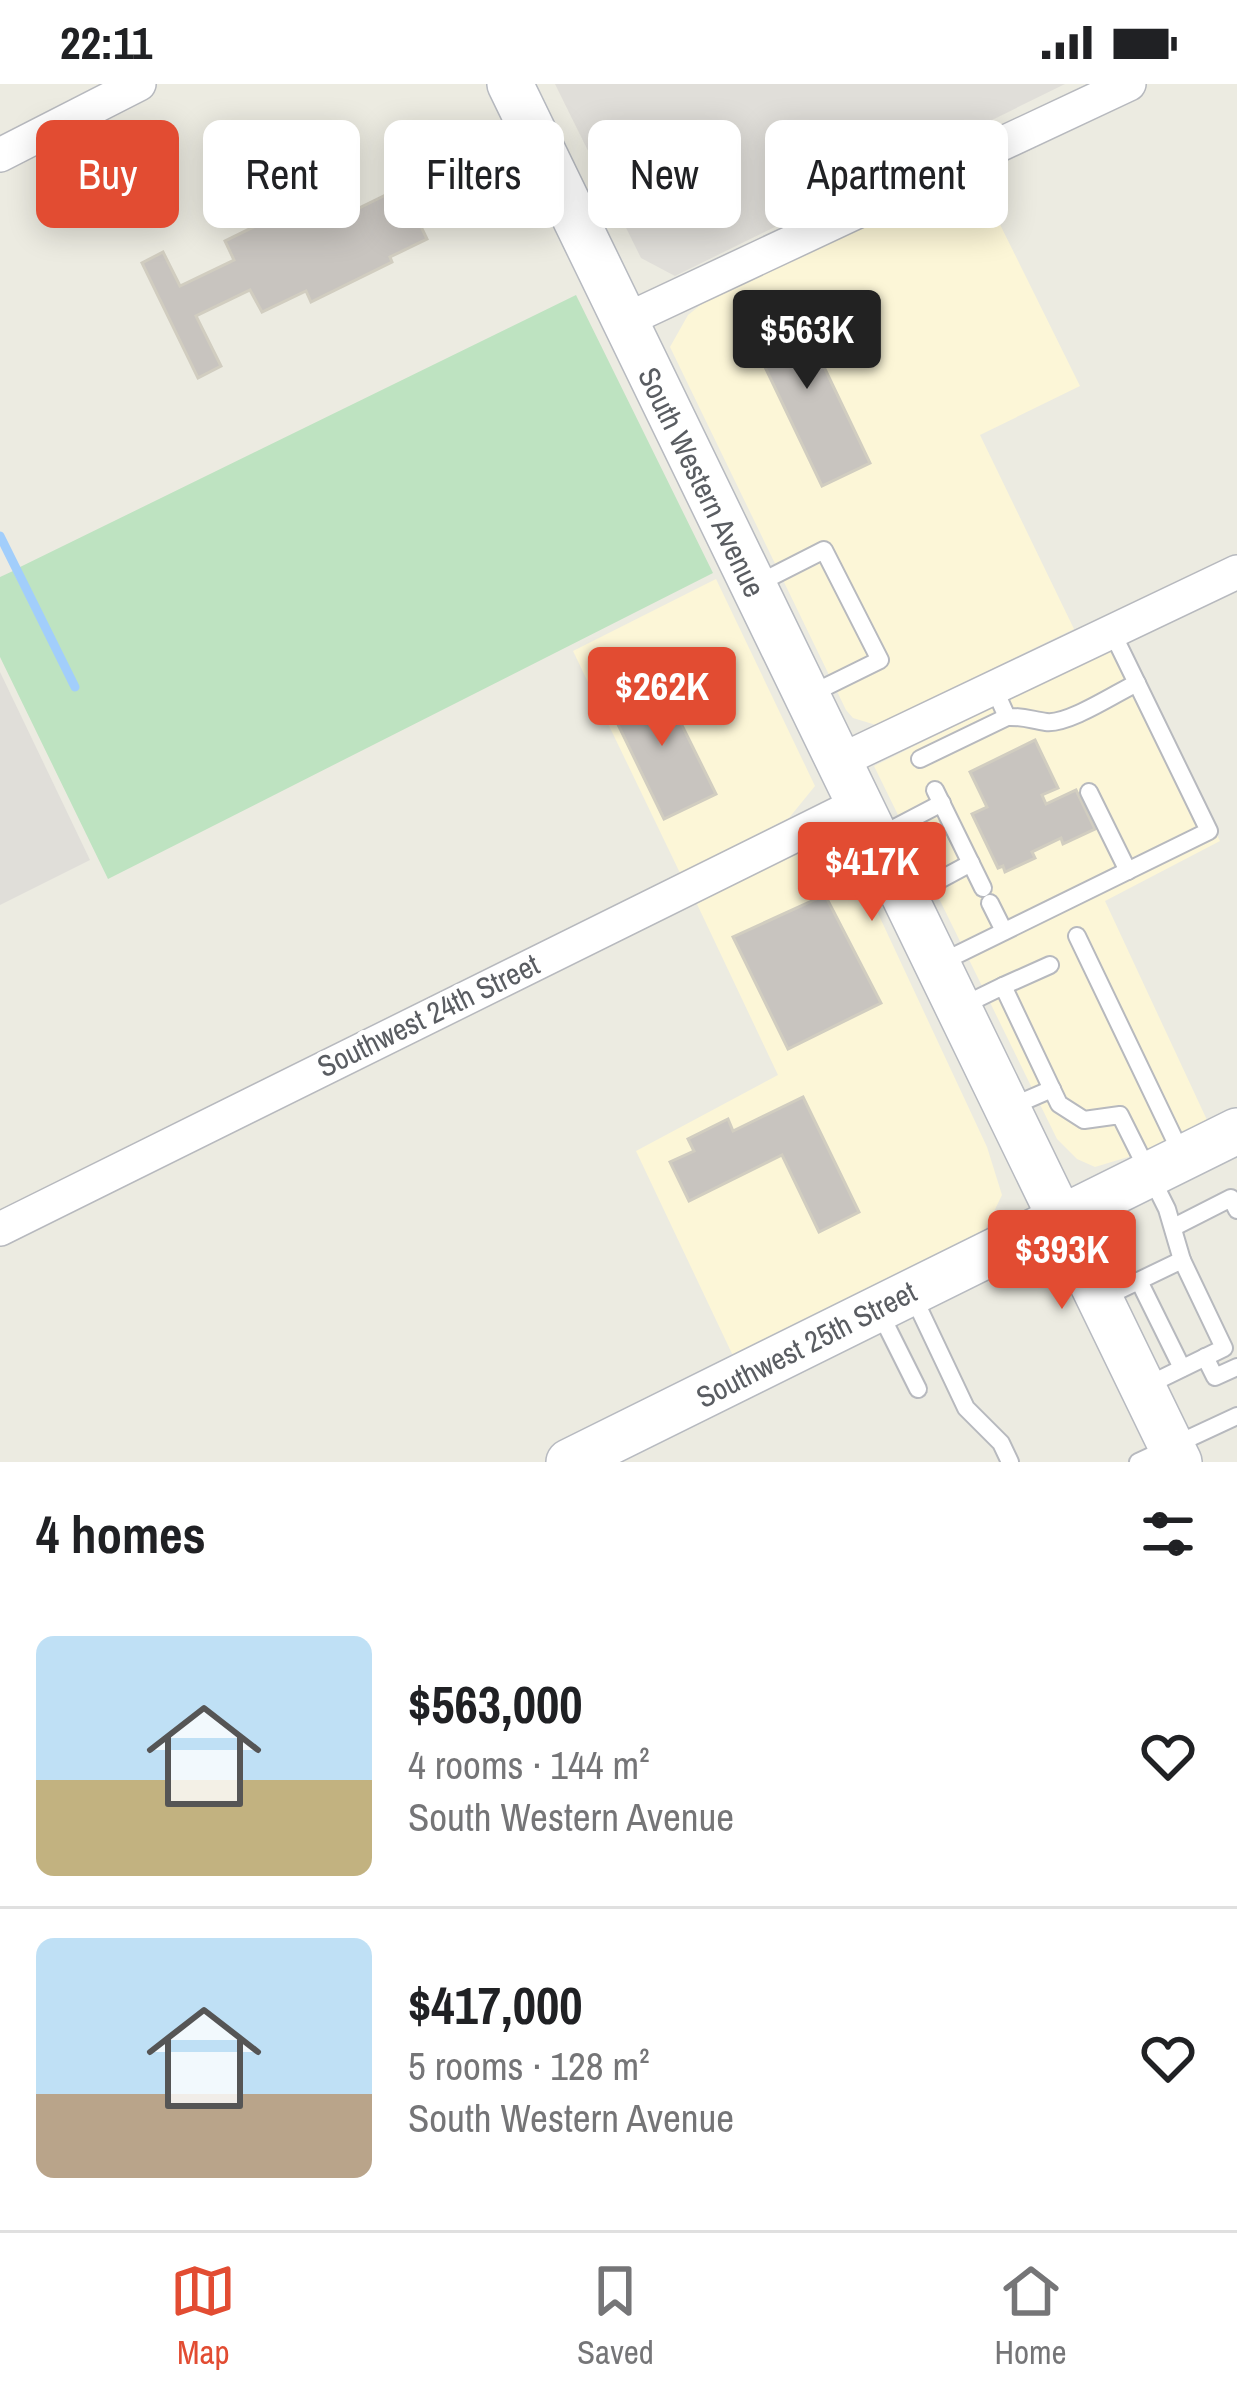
<!DOCTYPE html>
<meta charset="utf-8">
<style>
:root{--surface:#fff;--page:#f6f6f6;--text:#202124;--muted:#757577;--line:#e0e0e0;--accent:#e24c32}
body{margin:0;font-family:"Archivo Narrow",sans-serif;background:var(--page);color:var(--text);height:100vh;display:flex;flex-direction:column;font-size:45px;white-space:nowrap}
*{box-sizing:border-box;margin:0}
p{font-size:39px;color:var(--muted)}
.icon{flex:none;width:66px;height:66px;fill:none;stroke:currentColor;stroke-width:2;stroke-linecap:round;stroke-linejoin:round}
.map{position:relative;height:1378px;overflow:hidden}
.panel{display:flex;flex-direction:column;background:var(--surface);flex:1}
.panel>*{flex:none}
.guide{position:absolute;left:36px;top:36px;width:1167px;height:108px;display:flex;gap:24px}
.price{position:absolute;translate:-50% -102px;padding:0 27px;border-radius:12px;background:var(--accent);color:#fff;font-size:39px;line-height:78px;filter:drop-shadow(0 3px 6px #0008)}
.price::after{content:'';position:absolute;left:50%;top:72px;width:36px;height:27px;margin-left:-18px;background:inherit;clip-path:polygon(0 0,100% 0,50% 100%)}
.price.active{background:#222;color:#fff}
ul{padding:0;list-style:none}
li{display:flex;align-items:center;gap:36px;height:300px;padding:0 36px}
li+li{border-top:3px solid var(--line)}
li span{display:grid;place-items:center;flex:none;width:336px;height:240px;border-radius:18px;color:#555}
li>.icon{margin-inline-start:auto}
span .icon{width:144px;height:144px;fill:#fffc;stroke-width:1}
li b{font-size:51px}
h2{display:flex;justify-content:space-between;align-items:center;height:144px;padding:0 36px;font-size:51px}
.tag{padding:0 42px;border-radius:18px;background:var(--surface);box-shadow:0 6px 30px #0003;font-size:42px;line-height:108px}
.tag.active{background:var(--accent);color:#fff}
.status{display:flex;justify-content:space-between;align-items:center;height:84px;padding:0 60px;background:var(--surface);direction:ltr}
.status svg{height:33px;fill:currentColor}
.tabs{display:flex;justify-content:space-around;align-items:center;height:168px;border-top:3px solid var(--line);background:var(--surface);font-size:33px;color:var(--muted)}
.tabs a{display:grid;justify-items:center;gap:6px}
.tabs .active{color:var(--accent)}
.map>svg:first-child{display:block}
.commercial{fill:#fcf6d7}
.industrial{fill:#e0ded9}
.green{fill:#bee3c1}
.lines{fill:none;stroke-linecap:round;stroke-linejoin:round}
.stream{stroke:#a2cefb;stroke-width:9}
.building{fill:#c8c4bf;stroke:#d1cdc0;stroke-width:3}
.lane-casing{stroke:#b7b9be;stroke-width:20}
.street-casing{stroke:#b7b9be;stroke-width:36}
.secondary-casing{stroke:#b7bac0;stroke-width:48}
.lane{stroke:#fff;stroke-width:16}
.street{stroke:#fff;stroke-width:33}
.secondary{stroke:#fff;stroke-width:45}
.labels{text-anchor:middle;dominant-baseline:central;stroke-width:9;stroke-linejoin:round;paint-order:stroke}
.street-label{font-size:30px;fill:#5a5d62;stroke:#fff}
</style>
<div class="status"><b>22:11</b><svg viewBox="0 0 49 12"><path d="M0 12V9h3v3zM5 12V6h3v6zM10 12V3h3v9zM15 12V0h3v12zM26 1h20v11H26zM47 4h2v5h-2z"/></svg></div>
<div class="map">
<svg width="1237" height="1378" viewBox="0 0 1237 1378">
<rect width="100%" height="100%" fill="#ecebe1"/>
<g class="commercial">
<path d="M975,90L1080,302L980,351L1074,545L876,641L853,634L846,626L670,263L688,231L703,219Z"/>
<path d="M716,495L815,702L789,734L680,789L573,567Z"/>
<path d="M1123,559L1220,757L1105,817L1207,1036L1138,1070L1095,1083L1077,1075L1057,1055L874,682Z"/>
<path d="M829,756L854,778L987,1063L1002,1111L984,1148L735,1276L636,1067L778,991L696,818L804,763Z"/>
</g>
<g class="industrial">
<path d="M555,0H1065L675,192L641,174Z"/>
<path d="M0,588L90,776L0,821Z"/>
</g>
<path class="green" d="M576,211L713,489L108,795L0,573V493L13,487L72,605L77,603L18,484Z"/>
<g class="lines">
<path class="stream" d="M0,452L75,603"/>
</g>
<g class="building">
<path d="M328,87L336,102L344,98L357,125L402,103L427,155L390,173L392,178L311,218L306,207L262,228L250,206L196,232L221,282L198,294L142,179L163,168L180,202L234,176L225,157L278,131L270,115Z"/>
<path d="M791,214L870,379L822,402L743,237Z"/>
<path d="M659,595L716,710L664,735L608,620Z"/>
<path d="M1035,656L1058,704L1042,711L1046,720L1076,706L1095,745L1063,760L1061,754L1032,768L1035,774L1005,788L1003,782L998,784L972,730L987,723L970,688Z"/>
<path d="M825,811L881,919L788,965L733,853Z"/>
<path d="M803,1013L859,1128L819,1148L782,1071L689,1117L670,1078L694,1067L688,1055L728,1035L733,1047Z"/>
</g>
<g class="lines">
<defs>
<g id="lane">
<path d="M753,502L824,466L880,576L809,611"/>
<path d="M994,604L1007,633C1022,632 1032,636 1046,638C1068,641 1116,609 1137,599"/>
<path d="M920,675L1007,633"/>
<path d="M935,706L983,804"/>
<path d="M1089,708L1128,787"/>
<path d="M879,752L942,719"/>
<path d="M908,813L971,779"/>
<path d="M990,819L1004,847"/>
<path d="M1077,852L1183,1073"/>
<path d="M938,880L1209,747L1112,548"/>
<path d="M1003,902L1050,881"/>
<path d="M962,922L1003,902L1059,1020L1084,1036L1120,1031L1167,1125L1182,1176"/>
<path d="M1008,1024L1052,1005"/>
<path d="M1174,1143L1231,1114L1237,1126"/>
<path d="M1139,1197L1182,1284"/>
<path d="M912,1210L966,1324L1001,1359L1010,1378"/>
<path d="M1103,1214L1182,1176L1224,1264L1144,1303"/>
<path d="M878,1225L918,1305"/>
<path d="M1205,1273L1215,1293L1237,1283"/>
<path d="M1138,1378L1237,1332"/>
</g>
<g id="street">
<path d="M0,71L139,0"/>
<path d="M624,237L1129,0"/>
<path d="M838,678L1237,488"/>
<path d="M0,1145L858,720"/>
</g>
<g id="secondary">
<path d="M510,0L1179,1378"/>
<path d="M569,1378L1237,1047"/>
</g>
</defs>
<use href="#lane" class="lane-casing"/>
<use href="#street" class="street-casing"/>
<use href="#secondary" class="secondary-casing"/>
<use href="#lane" class="lane"/>
<use href="#street" class="street"/>
<use href="#secondary" class="secondary"/>
</g>
<g class="labels">
<g class="street-label">
<text transform="translate(702 398) rotate(64)">South Western Avenue</text>
<text transform="translate(428 931) rotate(-26)">Southwest 24th Street</text>
<text transform="translate(806 1260) rotate(-27)">Southwest 25th Street</text>
</g>
</g>
</svg>
<b class="price active" style="left:807px;top:308px">$563K</b>
<b class="price" style="left:662px;top:665px">$262K</b>
<b class="price" style="left:872px;top:840px">$417K</b>
<b class="price" style="left:1062px;top:1228px">$393K</b>
<div class="guide">
<a class="tag active">Buy</a>
<a class="tag">Rent</a>
<a class="tag">Filters</a>
<a class="tag">New</a>
<a class="tag">Apartment</a>
</div>
</div>
<section class="panel">
<h2>4 homes<svg class="icon" aria-label="filters" viewBox="0 0 24 24"><path d="M4 7h16M4 17h16"/><circle cx="9" cy="7" r="2"/><circle cx="15" cy="17" r="2"/></svg></h2>
<ul>
<li><span style="background:linear-gradient(#bfe0f5 60%,#c2b280 0)"><svg class="icon" aria-label="home" viewBox="0 0 24 24"><path d="M3 11l9-7 9 7M6 9v11h12V9"/></svg></span><div><b>$563,000</b><p>4 rooms · 144 m²</p><p>South Western Avenue</p></div><svg class="icon" aria-label="heart" viewBox="0 0 24 24"><path d="M12 20l-8-8c-3-5 5-10 8-4 3-6 11-1 8 4z"/></svg></li>
<li><span style="background:linear-gradient(#bfe0f5 65%,#b9a48a 0)"><svg class="icon" aria-label="home" viewBox="0 0 24 24"><path d="M3 11l9-7 9 7M6 9v11h12V9"/></svg></span><div><b>$417,000</b><p>5 rooms · 128 m²</p><p>South Western Avenue</p></div><svg class="icon" aria-label="heart" viewBox="0 0 24 24"><path d="M12 20l-8-8c-3-5 5-10 8-4 3-6 11-1 8 4z"/></svg></li>
</ul>
</section>
<nav class="tabs">
<a class="active"><svg class="icon" aria-label="map" viewBox="0 0 24 24"><path d="M3 6l6-2 6 2 6-2v14l-6 2-6-2-6 2zM9 4v14M15 6v14"/></svg>Map</a>
<a><svg class="icon" aria-label="saved" viewBox="0 0 24 24"><path d="M7 4h10v16l-5-4-5 4z"/></svg>Saved</a>
<a><svg class="icon" aria-label="home" viewBox="0 0 24 24"><path d="M3 11l9-7 9 7M6 9v11h12V9"/></svg>Home</a>
</nav>
